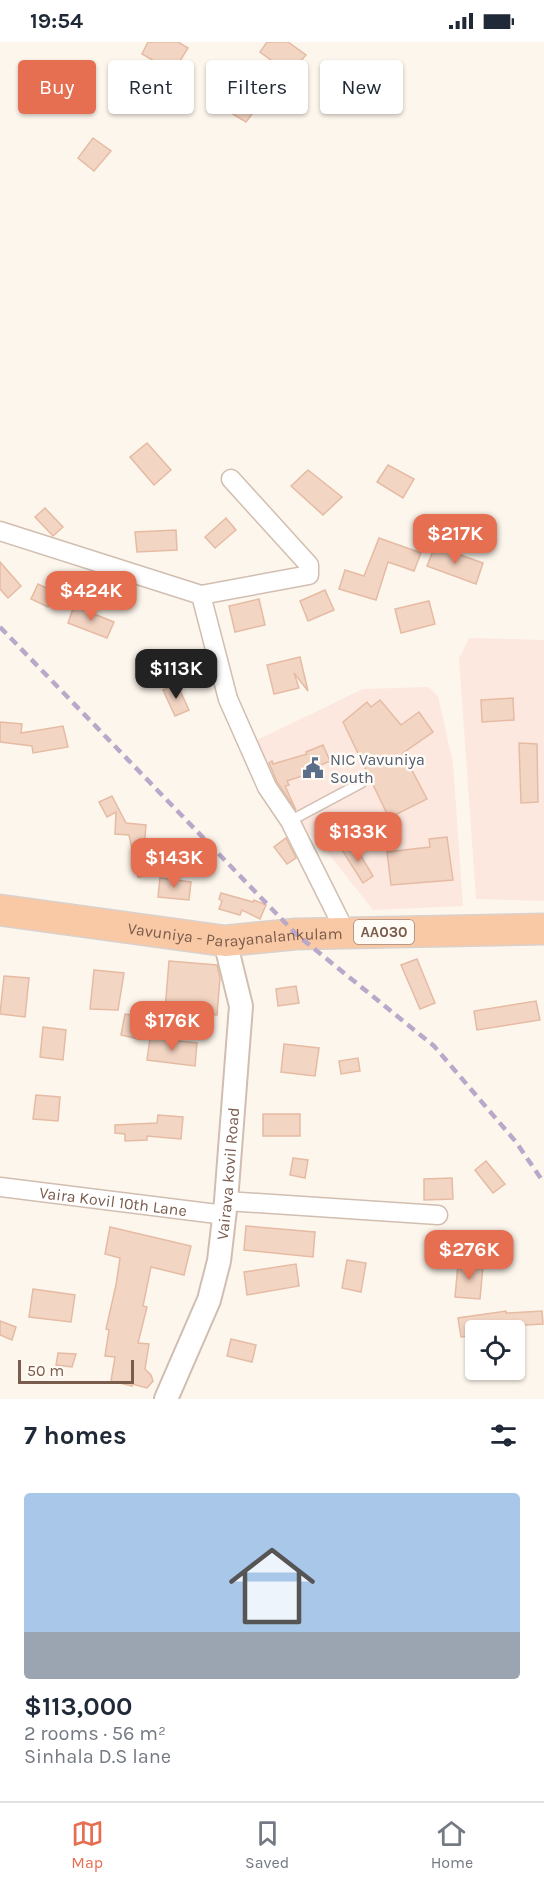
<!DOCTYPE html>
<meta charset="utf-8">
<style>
:root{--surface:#fff;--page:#f6f6f7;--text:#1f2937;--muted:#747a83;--line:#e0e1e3;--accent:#e76f51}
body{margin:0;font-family:Karla,sans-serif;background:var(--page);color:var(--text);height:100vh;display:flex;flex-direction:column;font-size:22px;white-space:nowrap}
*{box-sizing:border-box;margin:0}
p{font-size:20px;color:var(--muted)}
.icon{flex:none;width:33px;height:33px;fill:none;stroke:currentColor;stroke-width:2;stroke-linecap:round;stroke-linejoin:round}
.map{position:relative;height:1357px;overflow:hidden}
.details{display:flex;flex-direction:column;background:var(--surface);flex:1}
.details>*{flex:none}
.guide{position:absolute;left:18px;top:18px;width:508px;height:54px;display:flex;gap:12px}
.fabs{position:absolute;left:465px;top:1278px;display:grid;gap:12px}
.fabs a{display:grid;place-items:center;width:60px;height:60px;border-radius:6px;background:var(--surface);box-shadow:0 2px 4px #0004;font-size:30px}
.scale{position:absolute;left:18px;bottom:15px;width:116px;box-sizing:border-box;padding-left:6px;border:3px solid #7a5c4d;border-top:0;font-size:16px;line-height:21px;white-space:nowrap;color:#7a5c4d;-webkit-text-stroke:4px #fffaf3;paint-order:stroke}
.price{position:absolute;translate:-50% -51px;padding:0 14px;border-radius:12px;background:var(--accent);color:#fff;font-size:20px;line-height:39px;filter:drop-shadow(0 2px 3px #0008)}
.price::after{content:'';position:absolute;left:50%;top:36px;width:18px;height:14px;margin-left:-9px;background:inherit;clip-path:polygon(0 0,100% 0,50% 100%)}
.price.current{background:#222;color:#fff}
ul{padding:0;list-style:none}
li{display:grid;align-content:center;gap:12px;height:318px;padding:0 24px}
li span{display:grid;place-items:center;height:186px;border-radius:6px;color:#555}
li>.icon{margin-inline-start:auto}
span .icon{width:108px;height:108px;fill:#fffc;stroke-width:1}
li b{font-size:26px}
h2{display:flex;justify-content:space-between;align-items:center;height:72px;padding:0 24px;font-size:26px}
.pill{padding:0 21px;border-radius:6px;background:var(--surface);box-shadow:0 2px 4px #0004;font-size:21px;line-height:54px}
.pill.current{background:var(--accent);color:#fff}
.status{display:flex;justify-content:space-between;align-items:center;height:42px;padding:0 30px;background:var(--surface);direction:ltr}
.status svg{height:16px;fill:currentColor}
.tabs{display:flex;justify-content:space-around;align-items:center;height:84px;border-top:2px solid var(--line);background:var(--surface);font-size:16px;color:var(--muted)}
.tabs a{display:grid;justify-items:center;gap:3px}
.tabs .current{color:var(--accent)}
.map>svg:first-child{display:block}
.commercial{fill:#fde8e0}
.building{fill:#f3d5c3;stroke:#e6bba3;stroke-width:1.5}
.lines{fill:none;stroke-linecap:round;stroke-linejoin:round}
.service-casing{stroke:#d1beb0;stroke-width:12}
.minor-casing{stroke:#d1beb0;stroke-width:21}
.tertiary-casing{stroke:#d1beb0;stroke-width:26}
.trunk-casing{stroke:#dad1cd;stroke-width:33}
.service{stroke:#fff;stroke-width:9}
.minor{stroke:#fff;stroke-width:18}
.tertiary{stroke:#fff;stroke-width:22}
.trunk{stroke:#f9c8a4;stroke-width:30}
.rail{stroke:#b9a8c9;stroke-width:4.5;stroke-dasharray:9 6;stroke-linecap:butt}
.labels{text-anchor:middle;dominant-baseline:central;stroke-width:5;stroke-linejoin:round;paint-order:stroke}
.shield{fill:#fffaf3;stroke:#a28b7f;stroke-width:1.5}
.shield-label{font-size:15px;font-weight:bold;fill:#7a5c4d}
.service-label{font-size:16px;fill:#4e5e75;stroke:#fffaf3;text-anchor:start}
.street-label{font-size:16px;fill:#7a5c4d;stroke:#fffaf3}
</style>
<div class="status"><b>19:54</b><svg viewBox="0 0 49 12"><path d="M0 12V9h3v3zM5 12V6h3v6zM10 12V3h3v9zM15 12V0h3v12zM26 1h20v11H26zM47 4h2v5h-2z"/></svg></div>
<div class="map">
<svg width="544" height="1357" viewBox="0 0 544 1357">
<rect width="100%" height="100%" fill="#fdf6ec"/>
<g class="commercial">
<path d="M469,596L544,598V859L476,857L459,617Z"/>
<path d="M428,645L438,654L453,721L463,864L373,868L323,805L289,774L251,701L363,647Z"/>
</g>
<g class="building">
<path d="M148,0H178L188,6L173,30L142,12Z"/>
<path d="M267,0H288L306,13L290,32L260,10Z"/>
<path d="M230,49L257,65L246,80L221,65Z"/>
<path d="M93,96L111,109L94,129L78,116Z"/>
<path d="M147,401L171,428L154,443L130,415Z"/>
<path d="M388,423L414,437L403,456L377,440Z"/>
<path d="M308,428L342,455L323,473L291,444Z"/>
<path d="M45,466L63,485L53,494L35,475Z"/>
<path d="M226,476L236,488L215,506L205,495Z"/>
<path d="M176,488L177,508L137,510L135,490Z"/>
<path d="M379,496L421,511L414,529L388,520L376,558L339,547L345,528L364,534Z"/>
<path d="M435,504L483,521L476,542L427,524Z"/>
<path d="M0,520L21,544L8,556L0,547Z"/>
<path d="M38,542L55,550L48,565L31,557Z"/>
<path d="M325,548L334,568L308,579L300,559Z"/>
<path d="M259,557L265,583L235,590L229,564Z"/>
<path d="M429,559L435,582L401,591L395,567Z"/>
<path d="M74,564L114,580L107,596L68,581Z"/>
<path d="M300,615L308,649L294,631L299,646L274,652L267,623Z"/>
<path d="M177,642L189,668L175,674L163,648Z"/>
<path d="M513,656L514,678L482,680L481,658Z"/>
<path d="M380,658L401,683L419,670L433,690L403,711L427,757L389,776L343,680L367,660L371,665Z"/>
<path d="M0,680L22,682L21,691L63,684L68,705L33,711L32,704L0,700Z"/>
<path d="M519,701L537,702L538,760L521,761Z"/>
<path d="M323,703L330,719L307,729L308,732L287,739L289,743L285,744L296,768L277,740L269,721L272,719L273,722L307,712L306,710Z"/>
<path d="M112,754L126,781L146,783L144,807L150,805L154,825L142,827L141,835H138L129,793L115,792L116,770L107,775L99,760Z"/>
<path d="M447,795L453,838L391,843L387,810L430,805L429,797Z"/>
<path d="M286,796L296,816L287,822L274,805Z"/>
<path d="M353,801L373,834L363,841L342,808Z"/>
<path d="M160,836L191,840L189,858L158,855Z"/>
<path d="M221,851L253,860L254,858L266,863L260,877L242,868L240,873L219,867L222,859L219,857Z"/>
<path d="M417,917L435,961L420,967L401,923Z"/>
<path d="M169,919L217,923L220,936L217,973L165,968Z"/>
<path d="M94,928L124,931L118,968L90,967Z"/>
<path d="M4,934L29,936L25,975L0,972Z"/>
<path d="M296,944L299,961L278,964L276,947Z"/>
<path d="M536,959L540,978L477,988L474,969Z"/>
<path d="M125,972L143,975L139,997L121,993Z"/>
<path d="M43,985L66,988L63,1018L40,1015Z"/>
<path d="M150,996L197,1001L195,1024L147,1018Z"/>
<path d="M284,1002L319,1006L315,1034L281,1030Z"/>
<path d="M358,1016L360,1029L341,1032L339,1019Z"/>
<path d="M36,1053L60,1055L58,1079L33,1077Z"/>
<rect x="263" y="1072" width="37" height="22"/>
<path d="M158,1073L183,1075L181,1097L147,1094V1098L125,1099V1092L115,1091V1083L157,1081Z"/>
<path d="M293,1116L308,1118L305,1136L290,1133Z"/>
<path d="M486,1119L505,1142L493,1151L475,1128Z"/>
<path d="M452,1136L453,1157L424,1158V1137Z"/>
<path d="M246,1184L315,1190L313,1215L244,1208Z"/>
<path d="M110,1185L191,1204L184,1233L151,1225L143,1264L147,1265L138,1301L149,1302L145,1327L151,1333L153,1339L147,1346L132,1342V1344L111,1339L115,1315L105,1314L109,1288L106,1287L116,1243L120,1216L105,1212Z"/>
<path d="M347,1218L366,1221L361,1250L342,1246Z"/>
<path d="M296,1222L299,1244L247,1253L244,1230Z"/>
<path d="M458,1222L483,1224L480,1257L455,1255Z"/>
<path d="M33,1247L75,1253L71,1280L29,1275Z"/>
<path d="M506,1269V1271L542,1269L543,1282L508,1284L509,1288H476V1293L461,1295L458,1276Z"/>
<path d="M0,1279L16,1285L12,1298L0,1293Z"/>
<path d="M231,1297L256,1303L252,1320L227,1314Z"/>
<path d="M58,1311L76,1312L72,1325L56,1323Z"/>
</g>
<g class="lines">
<defs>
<path id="service" d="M290,779L361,741"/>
<g id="minor">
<path d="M0,489L201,553L228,657L267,745L290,779L346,891"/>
<path d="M201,553L309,533V523L231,437"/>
<path id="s1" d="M0,1145L225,1173"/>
<path d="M226,1159L438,1173"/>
</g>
<g id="tertiary">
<path id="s2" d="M166,1357L209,1258L219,1219L226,1159L241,964L225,899"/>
</g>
<g id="trunk">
<path id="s3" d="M0,868L225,899L296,892L544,887"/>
</g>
</defs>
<use href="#service" class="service-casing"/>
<use href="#minor" class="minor-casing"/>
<use href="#tertiary" class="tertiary-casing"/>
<use href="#trunk" class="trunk-casing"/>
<use href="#service" class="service"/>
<use href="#minor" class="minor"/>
<use href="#tertiary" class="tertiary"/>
<use href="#trunk" class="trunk"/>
<path class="rail" d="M0,585L296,892L434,1004L516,1100L544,1141"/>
</g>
<defs>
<symbol id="civic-bare" viewBox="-9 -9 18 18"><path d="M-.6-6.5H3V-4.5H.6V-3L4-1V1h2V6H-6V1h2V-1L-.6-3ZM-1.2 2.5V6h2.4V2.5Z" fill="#5c6f8a" stroke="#fffaf3" stroke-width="2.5" paint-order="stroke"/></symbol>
</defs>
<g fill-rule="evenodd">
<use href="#civic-bare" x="298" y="711" width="30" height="30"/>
</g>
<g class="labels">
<rect class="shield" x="354" y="878" width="60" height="24" rx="4.5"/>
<g class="shield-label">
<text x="384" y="890">AA030</text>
</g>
<g class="service-label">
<text x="330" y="717">NIC Vavuniya<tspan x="330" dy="18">South</tspan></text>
</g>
<g class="street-label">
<text stroke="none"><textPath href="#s3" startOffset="237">Vavuniya - Parayanalankulam</textPath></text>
<text stroke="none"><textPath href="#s2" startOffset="236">Vairava kovil Road</textPath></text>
<text stroke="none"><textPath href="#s1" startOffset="114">Vaira Kovil 10th Lane</textPath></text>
</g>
</g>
</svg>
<div class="fabs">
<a><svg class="icon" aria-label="locate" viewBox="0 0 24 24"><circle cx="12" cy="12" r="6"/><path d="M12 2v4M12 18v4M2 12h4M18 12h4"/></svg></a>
</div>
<div class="scale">50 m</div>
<b class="price" style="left:455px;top:523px">$217K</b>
<b class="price" style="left:91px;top:580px">$424K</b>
<b class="price current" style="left:176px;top:658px">$113K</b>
<b class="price" style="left:358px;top:821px">$133K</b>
<b class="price" style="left:174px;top:847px">$143K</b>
<b class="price" style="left:172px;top:1010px">$176K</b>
<b class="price" style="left:469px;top:1239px">$276K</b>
<div class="guide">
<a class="pill current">Buy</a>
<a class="pill">Rent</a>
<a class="pill">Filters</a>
<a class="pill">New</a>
</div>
</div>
<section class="details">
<h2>7 homes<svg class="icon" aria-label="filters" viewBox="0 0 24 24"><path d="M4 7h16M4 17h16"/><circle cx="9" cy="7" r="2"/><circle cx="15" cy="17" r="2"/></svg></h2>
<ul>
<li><span style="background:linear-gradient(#a9c7e8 75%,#9aa5b1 0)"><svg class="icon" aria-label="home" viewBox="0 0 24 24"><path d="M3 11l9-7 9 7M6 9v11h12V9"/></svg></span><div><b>$113,000</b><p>2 rooms · 56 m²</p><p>Sinhala D.S lane</p></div></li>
</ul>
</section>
<nav class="tabs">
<a class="current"><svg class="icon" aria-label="map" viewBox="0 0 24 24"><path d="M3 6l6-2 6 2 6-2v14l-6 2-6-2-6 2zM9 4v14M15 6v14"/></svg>Map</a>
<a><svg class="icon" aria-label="saved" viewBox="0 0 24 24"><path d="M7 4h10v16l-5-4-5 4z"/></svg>Saved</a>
<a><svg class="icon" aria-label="home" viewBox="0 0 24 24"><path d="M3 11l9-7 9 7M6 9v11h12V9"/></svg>Home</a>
</nav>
